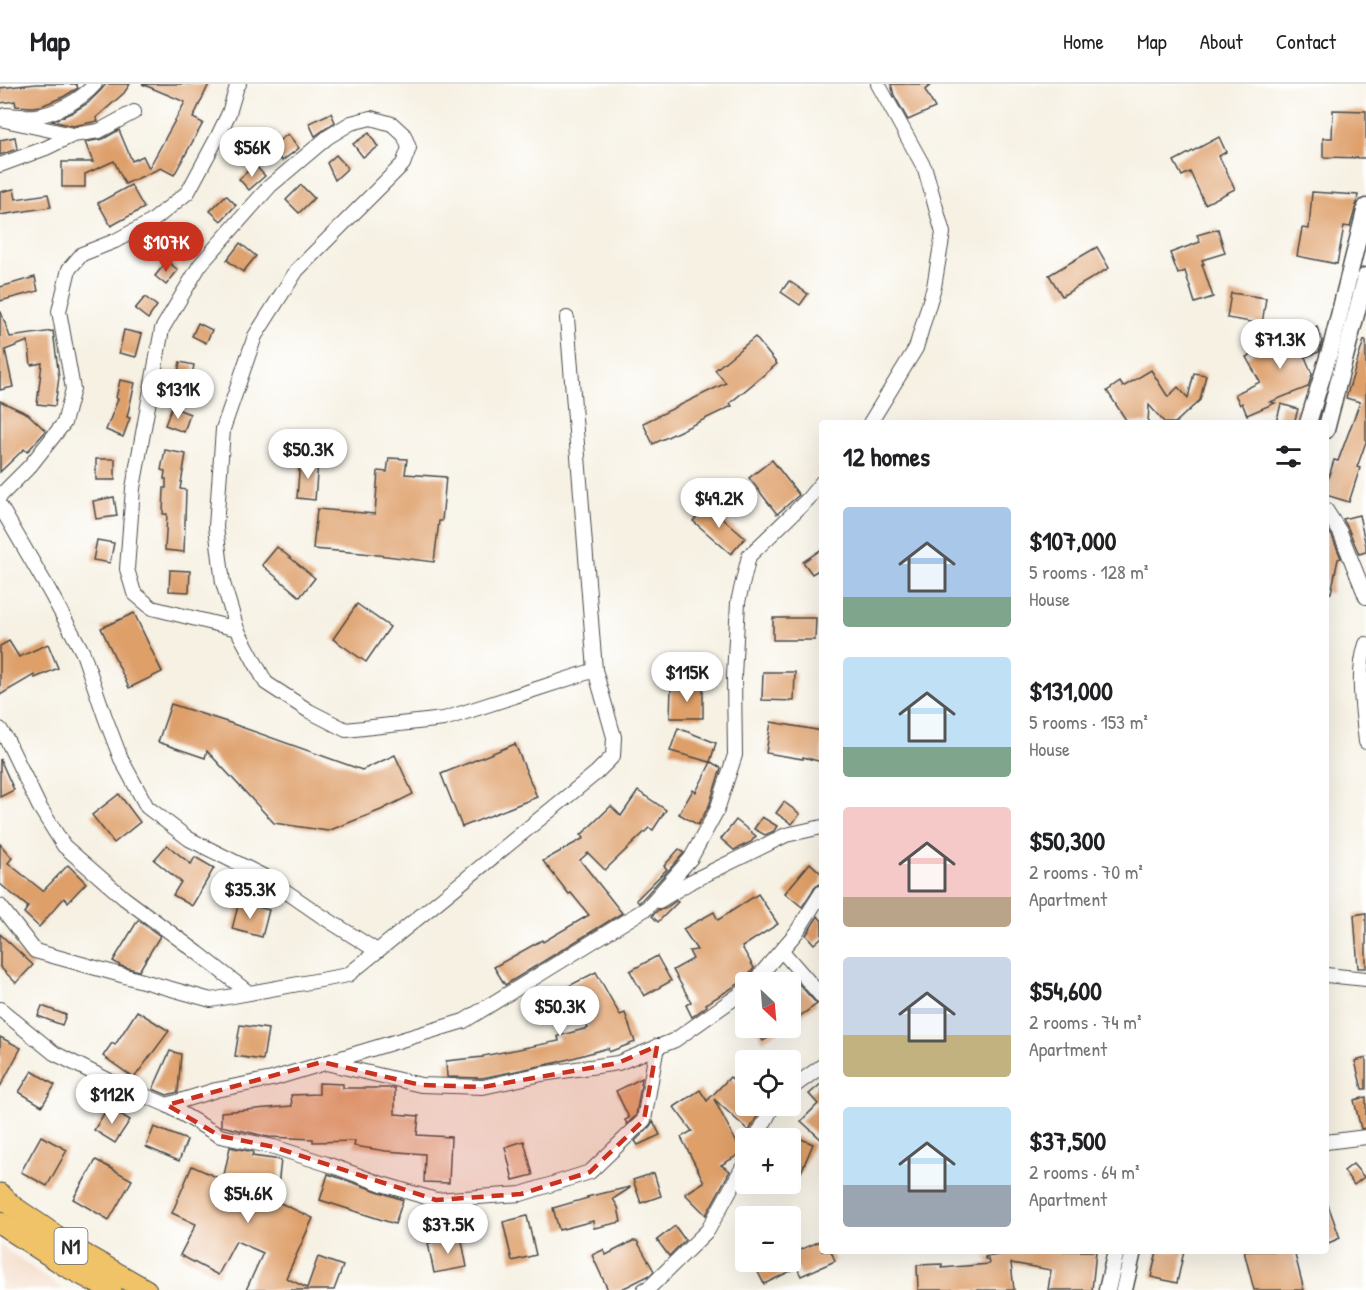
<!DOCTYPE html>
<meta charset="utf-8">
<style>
:root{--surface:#fff;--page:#f2f2f2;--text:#202124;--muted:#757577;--line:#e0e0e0;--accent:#c8321e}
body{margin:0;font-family:"Patrick Hand",sans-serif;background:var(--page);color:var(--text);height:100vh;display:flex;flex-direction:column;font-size:22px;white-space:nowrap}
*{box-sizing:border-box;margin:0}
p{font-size:20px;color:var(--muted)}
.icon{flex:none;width:33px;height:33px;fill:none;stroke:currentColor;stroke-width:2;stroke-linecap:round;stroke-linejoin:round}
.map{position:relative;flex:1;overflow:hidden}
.panel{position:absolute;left:819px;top:336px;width:510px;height:834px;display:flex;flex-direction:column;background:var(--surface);border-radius:6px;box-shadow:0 6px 24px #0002}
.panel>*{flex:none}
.needle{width:39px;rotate:154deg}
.fabs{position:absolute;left:735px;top:888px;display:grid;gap:12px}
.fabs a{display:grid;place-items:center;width:66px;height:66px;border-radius:6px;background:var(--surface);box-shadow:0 6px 24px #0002;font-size:30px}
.price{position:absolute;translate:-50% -51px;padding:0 14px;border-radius:21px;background:#fff;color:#222;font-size:20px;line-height:39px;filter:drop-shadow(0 2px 3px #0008)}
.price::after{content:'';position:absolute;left:50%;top:36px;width:18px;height:14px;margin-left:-9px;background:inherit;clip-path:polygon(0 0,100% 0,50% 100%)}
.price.active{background:var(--accent);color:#fff}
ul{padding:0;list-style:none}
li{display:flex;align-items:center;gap:18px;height:150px;padding:0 24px}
li span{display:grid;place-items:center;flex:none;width:168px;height:120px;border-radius:6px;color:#555}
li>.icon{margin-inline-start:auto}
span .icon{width:72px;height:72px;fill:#fffc;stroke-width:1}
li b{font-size:26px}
h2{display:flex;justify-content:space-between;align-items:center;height:72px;padding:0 24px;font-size:26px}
header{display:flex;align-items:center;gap:36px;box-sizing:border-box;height:84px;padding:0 30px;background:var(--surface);border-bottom:2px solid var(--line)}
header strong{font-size:28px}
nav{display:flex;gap:33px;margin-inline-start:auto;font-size:21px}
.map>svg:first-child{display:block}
.built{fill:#f1d5bd}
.building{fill:#de9f69}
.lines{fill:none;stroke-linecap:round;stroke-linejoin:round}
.minor-casing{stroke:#494947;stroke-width:16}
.tertiary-casing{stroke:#494947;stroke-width:19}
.trunk-casing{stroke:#494947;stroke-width:23}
.minor{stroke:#fff;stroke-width:14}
.tertiary{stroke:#fff;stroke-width:16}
.trunk{stroke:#f1c369;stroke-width:21}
.marked{fill:#c8321e;fill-opacity:0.2;stroke:#c8321e;stroke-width:4.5;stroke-dasharray:12 8;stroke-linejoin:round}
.labels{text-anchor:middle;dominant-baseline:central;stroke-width:4.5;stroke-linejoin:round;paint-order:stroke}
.shield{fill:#fff;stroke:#6b6b6b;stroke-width:1.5}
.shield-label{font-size:21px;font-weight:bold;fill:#2b2b2b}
</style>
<header>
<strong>Map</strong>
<nav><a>Home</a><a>Map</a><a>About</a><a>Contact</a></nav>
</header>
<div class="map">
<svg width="1366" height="1206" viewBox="0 0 1366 1206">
<rect width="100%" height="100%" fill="#fff"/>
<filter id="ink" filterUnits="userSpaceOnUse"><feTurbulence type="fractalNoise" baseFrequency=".0167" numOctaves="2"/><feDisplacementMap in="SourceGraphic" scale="12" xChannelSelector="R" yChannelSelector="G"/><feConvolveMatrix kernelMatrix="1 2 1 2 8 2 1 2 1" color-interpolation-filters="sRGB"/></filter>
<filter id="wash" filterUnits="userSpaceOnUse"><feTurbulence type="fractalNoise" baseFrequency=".008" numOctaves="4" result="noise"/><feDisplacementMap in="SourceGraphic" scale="24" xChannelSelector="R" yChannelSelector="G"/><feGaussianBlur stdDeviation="1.35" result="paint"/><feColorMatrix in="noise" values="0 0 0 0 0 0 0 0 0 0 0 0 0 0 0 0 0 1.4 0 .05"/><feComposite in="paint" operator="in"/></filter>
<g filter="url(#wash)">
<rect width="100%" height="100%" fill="#f6f1e3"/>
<path class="built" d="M0,1161L64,1206H0Z"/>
<g id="blocks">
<g class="building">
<path d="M36,0H76L78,4L63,13L41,22L31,23L16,22L15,17L0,19V4Z"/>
<path d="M106,0H130L124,9L96,34L98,37L73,42L52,37L71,29L88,19L101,6Z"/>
<path d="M142,0H209L193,34L203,39L174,91L161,84L125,100L114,77L85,90V103H62V78H93L85,58L103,55L119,46L132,77L143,72L149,84L185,18Z"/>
<path d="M891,0H932L925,6L935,24L908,36L894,11Z"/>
<path d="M1333,26L1366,27V74L1323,73V54H1332Z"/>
<path d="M331,29L335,38L315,52L309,39Z"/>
<path d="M369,49L378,63L363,73L353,60Z"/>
<path d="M288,50L299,64L282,77L271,63Z"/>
<path d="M15,53L17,65L0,71V56Z"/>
<path d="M1219,53L1226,68L1219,72L1235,105L1205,120L1190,88L1182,92L1174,77Z"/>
<path d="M336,71L348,84L335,96L327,79Z"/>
<path d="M255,81L265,92L249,106L239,95Z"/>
<path d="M131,101L144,124L111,142L98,119Z"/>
<path d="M301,101L314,114L299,129L286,116Z"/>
<path d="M14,105L16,115L48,110L51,123L0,131V108Z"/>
<path d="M1312,108L1358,111L1357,118L1350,143L1344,142L1337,180L1297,172L1302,144L1309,145Z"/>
<path d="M226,111L236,121L221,137L210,127Z"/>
<path d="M1218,145L1225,169L1202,176L1204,180H1202L1213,213L1195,219L1185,187L1178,190L1170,169L1200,158L1197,151Z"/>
<path d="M194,146L204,156L190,169L180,160Z"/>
<path d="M240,159L256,172L243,188L227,176Z"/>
<path d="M1097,163L1109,184L1062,212L1049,191Z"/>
<path d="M167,177L178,186L166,201L155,192Z"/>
<path d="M35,193L38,207L0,217V203Z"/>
<path d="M789,197L808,210L800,221L781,208Z"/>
<path d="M1231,209L1266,214L1262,240L1227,234Z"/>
<path d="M145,213L157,222L148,235L135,225Z"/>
<path d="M0,228H1L10,253L53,247L59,293L55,322L37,320L42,279L31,281L28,257L5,266L13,303L0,306Z"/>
<path d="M198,239L212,246L206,259L192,252Z"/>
<path d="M1317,243L1322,257L1319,268L1305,273L1312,290L1308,303L1270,318L1275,319L1247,331L1242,319L1240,321L1235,310L1260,298L1246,273L1262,264Z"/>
<path d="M124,246L142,250L136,273L119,269Z"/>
<path d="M755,253L777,280L730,319L732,322L653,360L643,339L726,299L715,286Z"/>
<path d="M1364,256L1366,257V358L1357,383L1360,384L1349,418L1326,411V402L1334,376L1338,377L1360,318L1346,314Z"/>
<path d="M180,278L194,281L190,301L176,299Z"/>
<path d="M1151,286L1168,313L1178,303L1188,314L1194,289L1206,291L1200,316L1175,339H1165L1149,321L1148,339H1128L1107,307L1120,298L1123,303Z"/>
<path d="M120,296L135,299L127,333L130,334L123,353L106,346L118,315L116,314Z"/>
<path d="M0,317L28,330L46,347L27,368L24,365L0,388Z"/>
<path d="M1281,320L1298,325L1294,339H1276Z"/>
<path d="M172,323L190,330L184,348L165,341Z"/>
<path d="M165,366L186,370L180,405L186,406L184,468L165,466L167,430H163L164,404H166V395H164L165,387L161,386Z"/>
<path d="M389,374L407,375L405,390L446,393L442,437H439L434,478L362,469L313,465L317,425L375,430L378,387L387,388Z"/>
<rect x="96" y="375" width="19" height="21"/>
<path d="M300,376L318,377L315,416L297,414Z"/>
<path d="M772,376L799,411L777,430L749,394Z"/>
<path d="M114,413L117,432L96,435L93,417Z"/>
<path d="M707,421L745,454L731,470L693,437Z"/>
<path d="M1359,431L1366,462V468L1359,470L1348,444L1343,435Z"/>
<path d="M1326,443L1332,452L1341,474L1338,475L1331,509H1326Z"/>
<path d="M97,456L114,459L110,479L93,476Z"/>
<path d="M277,463L315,494L300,513L262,481Z"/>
<path d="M822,465V484L812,490L803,478Z"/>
<path d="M170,486L190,487L189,508L169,507Z"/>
<path d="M357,520L390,543L366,578L333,555Z"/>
<path d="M134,529L162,588L129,604L101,544Z"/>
<path d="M773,534H816L815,556H773Z"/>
<path d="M9,557L19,573L48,560L58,584L35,594L34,591L0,611V562Z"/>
<path d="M763,588H795L794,617L762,616Z"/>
<path d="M671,603H703V634H670Z"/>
<path d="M171,620L230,639L362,686L395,671L413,710L381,726L328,747L274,739L207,667L205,674L158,658Z"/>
<path d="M771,638L822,647V678L803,673V675L766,669Z"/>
<path d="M678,644L716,659L710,678L670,667Z"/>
<path d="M515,660L537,713L462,743L441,690Z"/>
<path d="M0,675L14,706L0,713Z"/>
<path d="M711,678L721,684L709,722L698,741L679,730L693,706L696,708Z"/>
<path d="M638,707L666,726L653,746L649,744L605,786L588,769L580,776L622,829L505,901L494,883L542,856L543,858L589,831L571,809L569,810L543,777L584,754L581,751L611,722L621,732Z"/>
<path d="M119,710L140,738L114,759L92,731Z"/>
<path d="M784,718L800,730L792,740L776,729Z"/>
<path d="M762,733L777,742L774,747L765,751L754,745Z"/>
<path d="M736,736L756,752L751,758L734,766L721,755Z"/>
<path d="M0,760L12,774L8,779L43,807L68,781L86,799L68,818L64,814L39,843L24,829L28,823L0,800Z"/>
<path d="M167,761L191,780L195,773L214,784L192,822L173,811L181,798L154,776Z"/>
<path d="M679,765L684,769L639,819L636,816L667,785L664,782Z"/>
<path d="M810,779L822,790V799L815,803L802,823L785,809Z"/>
<path d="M758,810L778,840L742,863L754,884L745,896L706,920L707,922L692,933L686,921L691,918L673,886L693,875L689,867L697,866L683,845L714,828L718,836Z"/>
<path d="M676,817L678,818L658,838L652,832L658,826L664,825Z"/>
<path d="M239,818L269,826L262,853L232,845Z"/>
<path d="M1366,829V884H1358L1354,831Z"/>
<path d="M818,832L822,837V853L814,860L806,851Z"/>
<path d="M138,836L160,852L139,887L121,882L113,877Z"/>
<path d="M0,850L33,881L16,899L0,883Z"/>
<path d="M657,872L671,897L644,912L630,887Z"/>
<path d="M596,888L620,931L625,929L635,958L609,968L608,964L555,979L482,994L447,993L446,977L483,973V972L559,957L558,952L588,944L565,904Z"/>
<path d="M798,899L817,920L790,939V905Z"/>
<path d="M42,922L66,931L62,941L38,932Z"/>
<path d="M137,927L169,947L134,994L103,972L112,959L115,961Z"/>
<path d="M240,941L268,945L263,976L235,972Z"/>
<path d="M755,944H785L763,957Z"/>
<path d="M0,953L21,964L0,1003Z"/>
<path d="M170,967L181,970L178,1008L167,1011L153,1005Z"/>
<path d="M1366,974V1005H1362L1355,977Z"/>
<path d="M32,987L55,1001L42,1022L19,1008Z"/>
<path d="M730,993L746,1007V1022H761L762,1023L749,1047L714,1015L742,1069L721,1081L730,1087L706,1131L685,1110L704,1098L681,1053L692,1047L674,1023L700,1006L707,1017Z"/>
<path d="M642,994L636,1032L627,1040L625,1036L629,1034L616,1007Z"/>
<path d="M319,999L343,1000V1004H395V1030L419,1032L417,1051L451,1053L449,1099L424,1098L425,1070L386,1067L354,1062L355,1057L313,1058V1055L269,1053L221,1042V1028L292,1022L291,1011L319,1010Z"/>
<path d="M822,999V1056L801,1037L818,1020L809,1010Z"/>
<path d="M1366,1013V1044L1361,1045L1354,1016Z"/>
<path d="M108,1023L130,1036L115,1059L94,1046Z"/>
<path d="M653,1037L660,1051L638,1061L635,1057L650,1042Z"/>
<path d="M154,1043L187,1056L179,1077L146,1063Z"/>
<path d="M790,1050L813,1060L800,1091L790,1087Z"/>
<path d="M41,1052L67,1066L47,1102L21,1088Z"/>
<path d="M524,1057L533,1091L513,1096L505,1063Z"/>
<path d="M230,1063L253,1068L252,1072L281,1076L278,1102L256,1095L252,1106L313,1134L286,1194L307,1204L318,1173L343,1182L334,1206H246L263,1169L236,1157L218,1191L180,1171L196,1140L172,1129L192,1082L223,1096Z"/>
<path d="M96,1076L132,1096L109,1136L73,1115Z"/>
<path d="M1353,1080L1364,1093L1354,1101L1344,1087Z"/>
<path d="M654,1089L661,1112L641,1119L633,1096Z"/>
<path d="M328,1090L403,1116L395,1140L320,1116Z"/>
<path d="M630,1103V1104L613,1115L618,1123L621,1138L594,1144L593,1137L559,1146L553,1124L588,1114L587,1113Z"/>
<path d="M1326,1118H1327L1340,1154L1326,1160Z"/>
<path d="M527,1132L536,1171L512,1177L503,1138Z"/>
<path d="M675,1142L685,1156L669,1172L657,1156Z"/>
<path d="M461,1152L467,1183L434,1189L428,1159Z"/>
<path d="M822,1156V1167H831L835,1177L801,1192L797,1184L764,1200L753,1178H794L791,1170Z"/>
<path d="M633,1157H637L654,1187L650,1191L628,1202L619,1206H608L592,1171L603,1166L606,1171Z"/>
<path d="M1023,1167H1096L1092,1206H1048L1051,1186L1011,1179L1014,1206H918L917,1181L942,1180V1184L989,1180L988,1175H985V1173Z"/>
<path d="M1157,1167H1184L1177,1199L1151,1193Z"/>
<path d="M1244,1167H1294L1304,1206H1254Z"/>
</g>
</g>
</g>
<g filter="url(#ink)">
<use href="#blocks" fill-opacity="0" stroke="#494947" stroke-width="1.5"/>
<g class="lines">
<defs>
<g id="minor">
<path d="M5,31C15,31 25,33 35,32C55,30 81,16 95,0"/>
<path d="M0,35L73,51L99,47L134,28"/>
<path d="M0,81L46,64L73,51"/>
<path d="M870,339L916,264L934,203L943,149L925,85L878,0"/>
<path d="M0,412L30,382L64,339L73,305L59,227L69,185L82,170L115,157L151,138L188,108L218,52L229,29L237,2L239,0"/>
<path d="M0,422L50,508L83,569L105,633L121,675L147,723L189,755L265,793L320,831L377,867"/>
<path d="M1326,426L1340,448L1366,513"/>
<path d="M237,545L152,524L134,509L127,485L133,404L162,245L200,181L270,102L328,53L351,39L371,34L392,40L404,51L409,64L403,80L297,186L255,252L223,345L216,443L223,499L237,545L266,599L309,627L346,646L444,635L595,586"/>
<path d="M1366,560C1356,590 1363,628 1366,658"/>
<path d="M0,645L7,656L39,722L64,762L124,814L198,869L249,909"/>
<path d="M659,817L690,798L786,751L822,743"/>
<path d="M0,822L35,867L211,916L348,891L596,689L613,672L614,653L595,586L567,234"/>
<path d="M782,867L822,913"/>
<path d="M1326,891L1366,895"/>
<path d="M754,898L796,849L822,808"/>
<path d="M0,925L54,969L110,997L167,1021L220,1052L274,1063L327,1080L382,1100L436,1116L521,1110L590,1088L644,1036L657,962"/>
<path d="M326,979L421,1001L483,1003L542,990L618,979L675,956L746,906"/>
<path d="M790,1005L822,982"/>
<path d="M167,1021L216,1006L272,995L464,937L647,824L691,774L717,726L735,671L734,592L738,518L749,472L808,415L822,398"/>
<path d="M756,1054L773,1022"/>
<path d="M1326,1058L1366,1053"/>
<path d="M644,1206L650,1203L708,1146L746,1077"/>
</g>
<g id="tertiary">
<path d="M1308,339L1332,260L1366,123"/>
<path d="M1326,346L1366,192"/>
<path d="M1107,1206L1116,1167"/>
<path d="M1124,1206L1133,1167"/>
</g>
<g id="trunk">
<path d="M0,1110L12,1122L78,1167L146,1206"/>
<path d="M0,1139L66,1182L111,1206"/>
</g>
</defs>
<use href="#minor" class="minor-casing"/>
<use href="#tertiary" class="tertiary-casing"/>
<use href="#trunk" class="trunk-casing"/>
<use href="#minor" class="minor"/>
<use href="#tertiary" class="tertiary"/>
<use href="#trunk" class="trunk"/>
</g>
</g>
<path class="marked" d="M657,962L644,1036L590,1088L521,1110L436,1116L274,1063L220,1052L167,1021L322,978L421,1001L483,1003L618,979Z"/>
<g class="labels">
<rect class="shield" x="54.5" y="1144" width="33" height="36" rx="4.5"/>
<g class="shield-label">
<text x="71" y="1162">N1</text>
</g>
</g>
</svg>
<div class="fabs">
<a><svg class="needle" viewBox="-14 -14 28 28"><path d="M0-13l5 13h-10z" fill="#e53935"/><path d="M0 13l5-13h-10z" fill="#757577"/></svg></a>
<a><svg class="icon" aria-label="locate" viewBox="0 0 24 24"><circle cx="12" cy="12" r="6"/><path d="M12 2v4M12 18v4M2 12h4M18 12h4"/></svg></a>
<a>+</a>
<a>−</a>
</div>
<b class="price" style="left:252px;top:94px">$56K</b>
<b class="price active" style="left:166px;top:189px">$107K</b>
<b class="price" style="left:1280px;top:286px">$71.3K</b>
<b class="price" style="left:178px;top:336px">$131K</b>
<b class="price" style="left:308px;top:396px">$50.3K</b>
<b class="price" style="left:719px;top:445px">$49.2K</b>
<b class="price" style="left:687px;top:619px">$115K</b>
<b class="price" style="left:250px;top:836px">$35.3K</b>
<b class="price" style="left:560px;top:953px">$50.3K</b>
<b class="price" style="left:112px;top:1041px">$112K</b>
<b class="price" style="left:248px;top:1140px">$54.6K</b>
<b class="price" style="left:448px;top:1171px">$37.5K</b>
<section class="panel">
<h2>12 homes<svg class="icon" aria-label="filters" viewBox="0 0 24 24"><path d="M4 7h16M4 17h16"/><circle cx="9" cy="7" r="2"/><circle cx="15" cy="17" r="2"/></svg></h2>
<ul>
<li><span style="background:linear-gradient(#a9c7e8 75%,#7fa58c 0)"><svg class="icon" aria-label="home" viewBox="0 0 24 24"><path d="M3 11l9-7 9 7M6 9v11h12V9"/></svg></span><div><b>$107,000</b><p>5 rooms · 128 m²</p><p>House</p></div></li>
<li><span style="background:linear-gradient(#bfe0f5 75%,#7fa58c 0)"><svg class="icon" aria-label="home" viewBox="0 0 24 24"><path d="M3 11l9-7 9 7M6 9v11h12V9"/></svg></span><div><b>$131,000</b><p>5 rooms · 153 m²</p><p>House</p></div></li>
<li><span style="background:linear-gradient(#f6c9c9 75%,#b9a48a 0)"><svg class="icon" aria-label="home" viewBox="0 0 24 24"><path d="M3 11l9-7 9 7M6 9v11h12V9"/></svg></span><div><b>$50,300</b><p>2 rooms · 70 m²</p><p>Apartment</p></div></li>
<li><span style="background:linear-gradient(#c9d6e8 65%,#c2b280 0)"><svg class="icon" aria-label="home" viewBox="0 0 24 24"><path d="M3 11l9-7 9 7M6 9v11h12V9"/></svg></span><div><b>$54,600</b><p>2 rooms · 74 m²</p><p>Apartment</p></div></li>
<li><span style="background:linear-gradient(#bfe0f5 65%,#9aa5b1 0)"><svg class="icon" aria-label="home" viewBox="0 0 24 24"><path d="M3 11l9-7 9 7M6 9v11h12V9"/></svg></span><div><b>$37,500</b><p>2 rooms · 64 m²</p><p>Apartment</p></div></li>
</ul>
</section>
</div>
